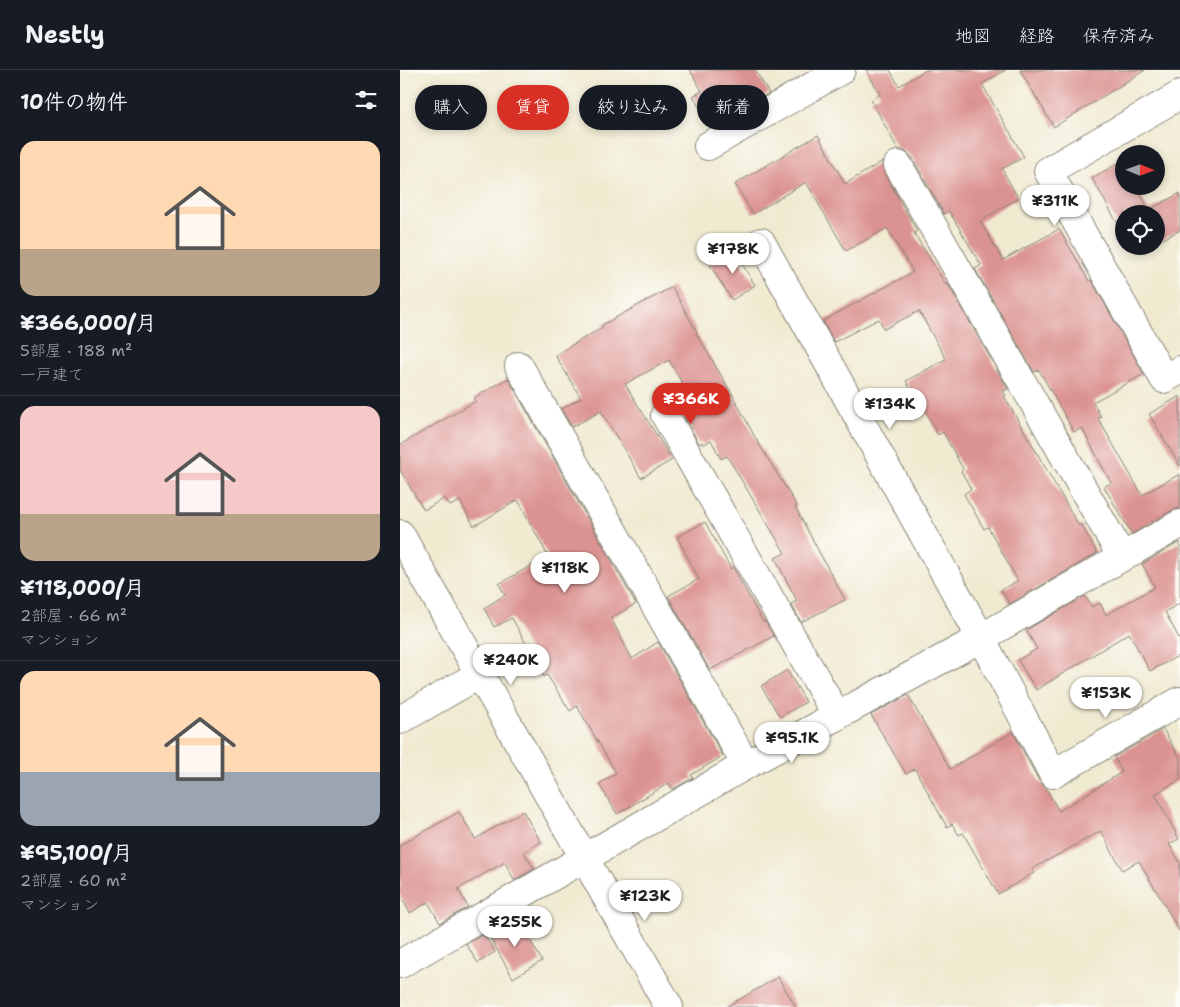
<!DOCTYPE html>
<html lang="ja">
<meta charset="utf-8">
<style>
:root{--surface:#171b24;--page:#242831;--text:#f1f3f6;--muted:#9ea1a6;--line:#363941;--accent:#d93025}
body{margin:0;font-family:"Shantell Sans","Klee One",sans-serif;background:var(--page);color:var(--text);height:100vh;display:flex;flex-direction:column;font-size:19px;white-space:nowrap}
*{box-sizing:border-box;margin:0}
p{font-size:16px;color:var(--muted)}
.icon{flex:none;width:28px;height:28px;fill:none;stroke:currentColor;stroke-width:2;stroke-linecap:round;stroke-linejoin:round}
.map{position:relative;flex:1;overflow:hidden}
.side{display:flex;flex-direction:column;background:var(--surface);width:400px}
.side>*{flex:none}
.top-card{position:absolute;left:15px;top:15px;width:475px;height:45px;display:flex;gap:10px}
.needle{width:32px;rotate:91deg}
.tools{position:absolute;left:715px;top:75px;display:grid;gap:10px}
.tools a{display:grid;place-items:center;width:50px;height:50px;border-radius:50%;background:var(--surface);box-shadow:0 2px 8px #0003;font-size:25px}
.price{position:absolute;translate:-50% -42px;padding:0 11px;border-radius:18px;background:#fff;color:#222;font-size:16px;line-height:32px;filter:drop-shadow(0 1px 2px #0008)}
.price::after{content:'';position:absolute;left:50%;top:30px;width:15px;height:11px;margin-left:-8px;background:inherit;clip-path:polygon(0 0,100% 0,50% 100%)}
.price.selected{background:var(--accent);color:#fff}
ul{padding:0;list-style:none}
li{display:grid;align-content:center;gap:10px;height:265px;padding:0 20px}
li+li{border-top:1px solid var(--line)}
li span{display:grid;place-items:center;height:155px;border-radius:15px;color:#555}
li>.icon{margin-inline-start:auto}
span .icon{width:90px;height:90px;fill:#fffc;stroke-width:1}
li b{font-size:21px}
h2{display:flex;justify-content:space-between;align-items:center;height:60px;padding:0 20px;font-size:21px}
.pill{padding:0 18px;border-radius:22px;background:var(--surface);box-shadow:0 2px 8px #0003;font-size:18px;line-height:45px}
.pill.selected{background:var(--accent);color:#fff}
header{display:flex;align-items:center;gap:30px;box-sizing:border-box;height:70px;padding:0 25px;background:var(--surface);border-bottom:1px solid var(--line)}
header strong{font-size:24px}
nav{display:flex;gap:28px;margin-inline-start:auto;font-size:18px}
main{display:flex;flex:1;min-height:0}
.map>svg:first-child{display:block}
.building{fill:#db9391}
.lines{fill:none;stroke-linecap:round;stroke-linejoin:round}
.minor-casing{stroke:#868376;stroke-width:30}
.minor{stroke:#fff;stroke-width:28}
</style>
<header>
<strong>Nestly</strong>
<nav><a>地図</a><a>経路</a><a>保存済み</a></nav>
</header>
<main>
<section class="side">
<h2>10件の物件<svg class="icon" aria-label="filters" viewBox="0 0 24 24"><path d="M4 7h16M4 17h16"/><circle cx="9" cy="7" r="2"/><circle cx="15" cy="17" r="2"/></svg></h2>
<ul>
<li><span style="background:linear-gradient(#ffd9b3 70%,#b9a48a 0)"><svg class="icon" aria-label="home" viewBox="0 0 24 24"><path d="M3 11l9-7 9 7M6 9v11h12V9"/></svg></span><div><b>¥366,000/月</b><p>5部屋 · 188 m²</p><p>一戸建て</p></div></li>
<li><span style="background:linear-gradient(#f6c9c9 70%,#b9a48a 0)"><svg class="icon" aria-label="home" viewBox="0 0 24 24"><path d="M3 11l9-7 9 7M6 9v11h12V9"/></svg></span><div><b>¥118,000/月</b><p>2部屋 · 66 m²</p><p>マンション</p></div></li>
<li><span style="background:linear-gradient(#ffd9b3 65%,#9aa5b1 0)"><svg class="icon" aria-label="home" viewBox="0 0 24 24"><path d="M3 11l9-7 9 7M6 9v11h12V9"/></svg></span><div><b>¥95,100/月</b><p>2部屋 · 60 m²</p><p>マンション</p></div></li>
</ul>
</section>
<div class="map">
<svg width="780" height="937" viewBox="0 0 780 937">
<rect width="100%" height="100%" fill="#fdfcf7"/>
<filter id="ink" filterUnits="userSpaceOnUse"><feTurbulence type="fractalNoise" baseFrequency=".02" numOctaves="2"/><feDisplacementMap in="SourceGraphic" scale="10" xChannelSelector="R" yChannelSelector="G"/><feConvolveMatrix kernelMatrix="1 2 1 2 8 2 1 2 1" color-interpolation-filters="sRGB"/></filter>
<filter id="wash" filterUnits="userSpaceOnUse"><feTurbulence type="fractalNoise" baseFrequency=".0096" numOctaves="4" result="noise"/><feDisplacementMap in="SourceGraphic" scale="20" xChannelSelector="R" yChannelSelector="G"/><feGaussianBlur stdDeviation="1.12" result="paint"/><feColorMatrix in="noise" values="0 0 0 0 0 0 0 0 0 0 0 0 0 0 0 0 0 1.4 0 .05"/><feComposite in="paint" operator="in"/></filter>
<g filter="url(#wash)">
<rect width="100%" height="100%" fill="#f0ead1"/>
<g id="blocks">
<g class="building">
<path d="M290,0H355L369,23L321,51L316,43L306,49L293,26L302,21Z"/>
<path d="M466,0H490L499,16L526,0H606L582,14L624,87L602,99L618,128L580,151L603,190L659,159L689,211L691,210L692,211L744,304L693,332L701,347L698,348L742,425L780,404V438L772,440L732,464L704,417L711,413L682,358L674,362L639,300L634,302L575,199L581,195L549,141L544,144L512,87L506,82L498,79L471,30L480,24Z"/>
<path d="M620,0H745L654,57Z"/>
<path d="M418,65L445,114L483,91L482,95L484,103L517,161L514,163L546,215L548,214L608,319L603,321L606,325L604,326L679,456L681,454L697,483L610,534L601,520L618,511L588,457L584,459L564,424L571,419L561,401L563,399L543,362L538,365L524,338L522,340L506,311L546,289L519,241L484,259L479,249L434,272L423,251L513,202L487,158L446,181L406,112L353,144L335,114Z"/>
<path d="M724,90V116H736L749,140L780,123V160L756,173V144H724V165L692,108Z"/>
<path d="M334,181L355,215L332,230L310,195Z"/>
<path d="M272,217L297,262L296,263L331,322L356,369L397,436L395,437L445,530L401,552L391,534L397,531L375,488L385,483L327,386L321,389L311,370L303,375L302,372L299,374L285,348L298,341L269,290L225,314L272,390L241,408L201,341L172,357L161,339L181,328L155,285L203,257L202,255Z"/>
<path d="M108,308L236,534L211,548L232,589L258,572L323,686L291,705L293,708L273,719L269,713L217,744L199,714L216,703L177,636L170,641L147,605L144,607L112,548L94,557L84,538L105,525L99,514L148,486L118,430L74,456L60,431L50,436L45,428L24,440L0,400V375L76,331L74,328Z"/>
<path d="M780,326V396L749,344Z"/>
<path d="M305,452L331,499L333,497L363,552L365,551L374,566L310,600L268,526L299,509L277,467Z"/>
<path d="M780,472V533L765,542L780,570V585L750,601L729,563L636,620L618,590L637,579L626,560L685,526L692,537L700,533L706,545L755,517L742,494Z"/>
<path d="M387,600L406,632L380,647L361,616Z"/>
<path d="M508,625L550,699L613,662L639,711L645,717L659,741L722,702L714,687L763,659L780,688V710L755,724L779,769L769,774L780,793V862L739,791L722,800L701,761L632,799L634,803L598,824L563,763L559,765L552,754L547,757L515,699L506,704L471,645Z"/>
<path d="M123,741L141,772L124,782L134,799L114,810L105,792L58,819L68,837L40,853L28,832L10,843L0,825V775L59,742L75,769Z"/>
<path d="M117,847L142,891L113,908L88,864Z"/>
<path d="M84,864L95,882L78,893L66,874Z"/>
<path d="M378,907L396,937H326Z"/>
</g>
</g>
</g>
<g filter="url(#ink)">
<use href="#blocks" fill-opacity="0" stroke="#868376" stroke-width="1"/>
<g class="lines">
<defs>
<g id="minor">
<path d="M780,25L648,101L764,309L780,300"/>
<path d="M308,76L441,0"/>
<path d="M498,95L722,487"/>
<path d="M361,172L581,568L653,704L780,631"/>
<path d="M119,296L346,695"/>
<path d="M265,345L437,646"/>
<path d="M0,464L269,937"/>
<path d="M0,650L80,604"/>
<path d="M0,894L346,695L581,568L780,454"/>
</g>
</defs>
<use href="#minor" class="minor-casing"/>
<use href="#minor" class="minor"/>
</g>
</g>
</svg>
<div class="tools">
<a><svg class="needle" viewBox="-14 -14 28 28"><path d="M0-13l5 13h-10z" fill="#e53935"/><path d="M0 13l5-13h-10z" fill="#9ea1a6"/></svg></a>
<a><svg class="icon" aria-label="locate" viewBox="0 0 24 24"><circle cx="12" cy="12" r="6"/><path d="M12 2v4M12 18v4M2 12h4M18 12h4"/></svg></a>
</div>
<b class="price" style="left:655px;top:157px">¥311K</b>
<b class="price" style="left:333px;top:205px">¥178K</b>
<b class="price selected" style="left:291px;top:355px">¥366K</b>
<b class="price" style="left:490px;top:360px">¥134K</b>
<b class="price" style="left:165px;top:524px">¥118K</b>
<b class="price" style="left:111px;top:616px">¥240K</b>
<b class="price" style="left:706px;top:649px">¥153K</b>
<b class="price" style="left:392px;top:694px">¥95.1K</b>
<b class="price" style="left:245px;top:852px">¥123K</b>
<b class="price" style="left:115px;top:878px">¥255K</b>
<div class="top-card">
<a class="pill">購入</a>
<a class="pill selected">賃貸</a>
<a class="pill">絞り込み</a>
<a class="pill">新着</a>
</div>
</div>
</main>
